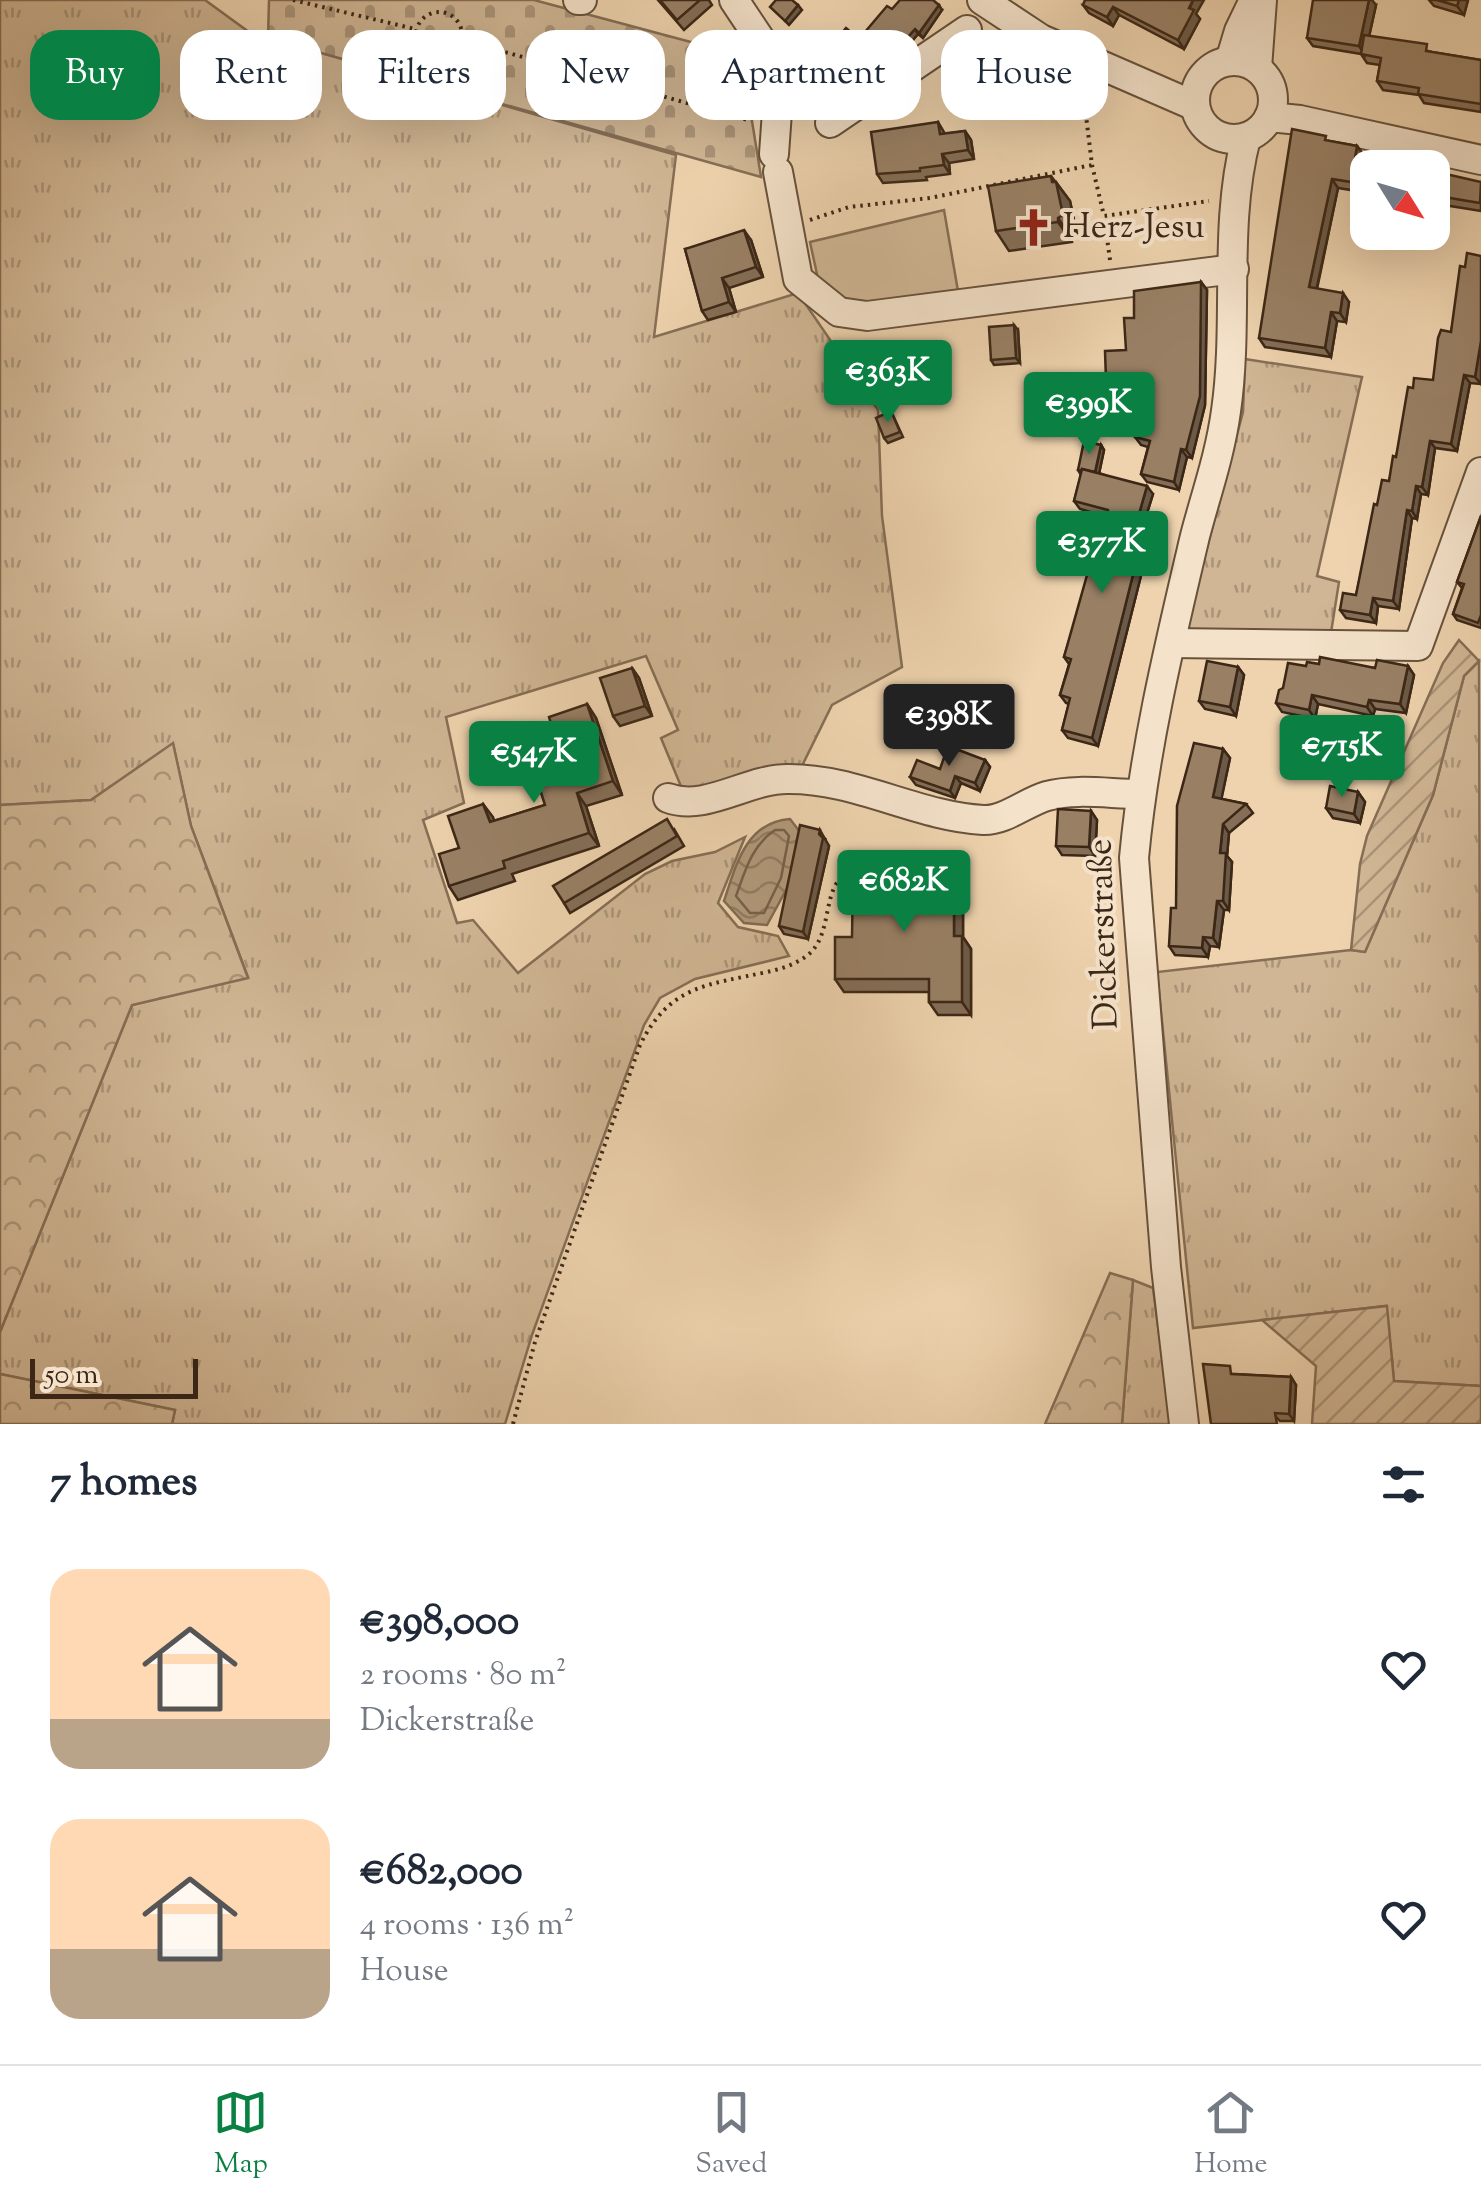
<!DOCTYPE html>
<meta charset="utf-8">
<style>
:root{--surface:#fff;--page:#f6f6f7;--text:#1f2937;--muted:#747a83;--line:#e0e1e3;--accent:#0b8043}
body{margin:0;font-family:"Sorts Mill Goudy",serif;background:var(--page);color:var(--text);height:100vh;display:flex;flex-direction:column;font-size:38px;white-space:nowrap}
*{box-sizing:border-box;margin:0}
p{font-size:32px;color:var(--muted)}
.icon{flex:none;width:55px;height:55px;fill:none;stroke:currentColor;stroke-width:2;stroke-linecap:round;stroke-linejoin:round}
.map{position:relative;height:1424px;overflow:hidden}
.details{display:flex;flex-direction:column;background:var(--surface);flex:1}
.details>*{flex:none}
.hud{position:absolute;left:30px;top:30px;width:1422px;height:90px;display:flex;gap:20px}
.needle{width:65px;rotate:127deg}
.controls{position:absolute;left:1350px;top:150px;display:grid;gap:20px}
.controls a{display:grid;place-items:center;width:100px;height:100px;border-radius:20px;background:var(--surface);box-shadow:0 10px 40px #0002;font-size:50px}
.scale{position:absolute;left:30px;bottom:25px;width:168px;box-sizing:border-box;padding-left:10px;border:5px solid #3c2716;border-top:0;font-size:28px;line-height:35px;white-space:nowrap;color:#3c2716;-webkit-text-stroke:8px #f4e2ca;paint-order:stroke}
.price{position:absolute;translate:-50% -85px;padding:0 22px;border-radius:10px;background:var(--accent);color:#fff;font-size:32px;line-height:65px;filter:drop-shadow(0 2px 5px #0008)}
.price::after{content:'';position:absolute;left:50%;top:60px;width:30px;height:22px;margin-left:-15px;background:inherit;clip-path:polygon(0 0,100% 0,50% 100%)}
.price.active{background:#222;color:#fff}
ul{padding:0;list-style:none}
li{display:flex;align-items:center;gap:30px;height:250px;padding:0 50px}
li span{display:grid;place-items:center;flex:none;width:280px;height:200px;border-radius:30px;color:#555}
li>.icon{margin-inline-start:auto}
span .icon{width:120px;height:120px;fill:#fffc;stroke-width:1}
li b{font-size:42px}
h2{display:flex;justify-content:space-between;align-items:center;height:120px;padding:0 50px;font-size:42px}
.pill{padding:0 35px;border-radius:30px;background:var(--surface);box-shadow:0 10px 40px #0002;font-size:35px;line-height:90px}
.pill.active{background:var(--accent);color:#fff}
.tab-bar{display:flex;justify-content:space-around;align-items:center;height:140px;border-top:2px solid var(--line);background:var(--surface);font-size:28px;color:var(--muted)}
.tab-bar a{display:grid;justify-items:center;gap:5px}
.tab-bar .active{color:var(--accent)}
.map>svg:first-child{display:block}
.grass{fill:url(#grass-tufts);stroke:#866e55;stroke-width:2.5}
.forest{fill:url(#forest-crowns);stroke:#866e55;stroke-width:2.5}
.cemetery{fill:url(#cemetery-stones);stroke:#866e55;stroke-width:2.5}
.garden{fill:url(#garden-furrows);stroke:#866e55;stroke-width:2.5}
.pitch{fill:#d0b694;stroke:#866e55;stroke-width:2.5}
.water{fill:url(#water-waves);stroke:#826b52;stroke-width:2.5}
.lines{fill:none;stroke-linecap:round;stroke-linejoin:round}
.shore{stroke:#766048;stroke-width:2.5}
.minor-casing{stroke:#68523c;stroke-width:32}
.path{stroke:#3c2716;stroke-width:4;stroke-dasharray:2.5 5;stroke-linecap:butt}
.minor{stroke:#f4e2ca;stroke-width:28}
.wall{fill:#846e57;stroke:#3c2716;stroke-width:2.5}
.shaded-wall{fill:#6b5a47;stroke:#3c2716;stroke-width:2.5}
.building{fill:#998065;stroke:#3c2716;stroke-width:2.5}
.labels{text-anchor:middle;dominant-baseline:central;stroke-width:8;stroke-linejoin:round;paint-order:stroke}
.poi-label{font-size:35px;fill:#3c2716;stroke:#f4e2ca;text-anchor:start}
.street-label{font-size:35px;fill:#3c2716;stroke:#f4e2ca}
</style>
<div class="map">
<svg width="1481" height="1424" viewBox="0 0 1481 1424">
<defs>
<pattern id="grass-tufts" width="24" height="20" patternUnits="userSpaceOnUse" patternTransform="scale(2.5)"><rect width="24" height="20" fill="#d0b694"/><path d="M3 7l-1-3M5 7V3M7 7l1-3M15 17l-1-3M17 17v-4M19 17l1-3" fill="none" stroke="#aa9478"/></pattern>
<pattern id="forest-crowns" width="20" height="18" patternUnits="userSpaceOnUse" patternTransform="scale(2.5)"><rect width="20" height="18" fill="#d0b694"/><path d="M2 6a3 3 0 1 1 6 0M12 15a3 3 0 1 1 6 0" fill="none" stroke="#aa9478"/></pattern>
<pattern id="cemetery-stones" width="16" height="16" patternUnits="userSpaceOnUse" patternTransform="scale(2.5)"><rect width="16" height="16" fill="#d0b694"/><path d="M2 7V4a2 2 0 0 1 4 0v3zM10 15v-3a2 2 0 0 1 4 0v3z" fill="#aa9478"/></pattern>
<pattern id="garden-furrows" width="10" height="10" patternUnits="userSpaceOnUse" patternTransform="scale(2.5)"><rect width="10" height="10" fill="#d0b694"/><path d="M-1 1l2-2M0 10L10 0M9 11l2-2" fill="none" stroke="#aa9478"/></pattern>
<pattern id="water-waves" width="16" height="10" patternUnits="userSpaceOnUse" patternTransform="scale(2.5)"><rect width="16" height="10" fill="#b1997a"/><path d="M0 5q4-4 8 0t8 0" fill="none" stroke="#917d63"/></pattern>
</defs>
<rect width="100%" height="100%" fill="#eed3ae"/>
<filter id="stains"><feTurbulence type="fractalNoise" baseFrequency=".002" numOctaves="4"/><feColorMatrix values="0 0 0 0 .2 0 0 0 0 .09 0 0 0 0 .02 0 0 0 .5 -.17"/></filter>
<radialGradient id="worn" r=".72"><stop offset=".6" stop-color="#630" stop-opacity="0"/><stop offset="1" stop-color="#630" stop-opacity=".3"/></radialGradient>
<g class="grass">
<path d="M0,0H205L249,32L676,155L654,337L798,293L878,410L882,516L902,667L832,705L798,774L685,796L661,738L678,730L646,656L446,717L464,803L423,820L457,923L473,920L518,973L645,874L672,861L715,852L745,837L718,903L738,927L778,936L789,956L695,979L660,998L644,1025L532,1335L505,1424H172L175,1410L0,1374V1332L132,1005L248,977L191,826L173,744L91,800L0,805Z"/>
<path d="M1245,359L1362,377L1317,576L1339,582L1330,639L1194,631L1186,627L1243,412Z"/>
<path d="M1479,661L1481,1386L1394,1381L1386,1306L1193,1328L1157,972L1351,950L1365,952L1433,795L1464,676Z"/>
<path d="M1133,1280L1153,1288L1171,1424H1122Z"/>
</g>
<g class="forest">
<path d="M173,743L191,826L248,978L132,1005L0,1332V805L91,800Z"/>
<path d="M1110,1273L1133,1280L1122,1424H1045Z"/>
<path d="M0,1374L175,1410L172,1424H0Z"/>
</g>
<path class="cemetery" d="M269,0H534L758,60L752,121L761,177L268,38Z"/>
<g class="garden">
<path d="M1459,640L1479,661L1464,676L1433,795L1365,952L1351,950L1360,864L1367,836L1443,663Z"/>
<path d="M1387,1306L1394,1381L1481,1386V1424H1312L1316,1366L1262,1320Z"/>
</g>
<path class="pitch" d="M944,210L958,291L867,310L820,288L810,242Z"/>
<path class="water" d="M790,819L800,832L791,881L767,925L744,923L724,901C736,865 746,822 790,819Z"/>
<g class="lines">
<path class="shore" d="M775,830H784L789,836L781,878L764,913H750L736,896C745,871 752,845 775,830Z"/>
<defs>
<g id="minor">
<path d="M578,0H582"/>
<path d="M734,0L780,69L774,154"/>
<path d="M982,0L1041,39L1195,106"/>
<circle cx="1234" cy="100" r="39"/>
<path d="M1230,61L1239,31L1254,0"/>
<path d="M1257,68L1262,0"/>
<path d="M1269,117L1300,120L1481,160"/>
<path d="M830,123L967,30"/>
<path d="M778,172L798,279L839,312L867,316L1234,269"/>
<path d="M1171,643L1418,646L1481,472"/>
<path d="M668,798C706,812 747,779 787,779C855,778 916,816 983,820C1005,821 1026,802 1047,796C1076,788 1110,794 1140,794"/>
<path d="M1184,1424L1166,1267L1134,858C1144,749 1170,642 1195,536C1206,494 1220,455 1226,411C1239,321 1223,226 1246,138"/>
</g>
</defs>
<use href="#minor" class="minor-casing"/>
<g class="path">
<path d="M293,0L415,29"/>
<circle cx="439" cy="35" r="23"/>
<path d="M462,40L751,121"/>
<path d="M1082,83L1092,165L1104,216"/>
<path d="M810,220L849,207L930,198L1092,165"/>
<path d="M1110,260L1104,216L1209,201"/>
<path d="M513,1424L535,1342L640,1045C670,985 707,985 767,972C781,969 797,964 809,954C834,932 821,885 848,874"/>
</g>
<use href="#minor" class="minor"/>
</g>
<g class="wall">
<path d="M658,0H709L712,5L684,30Z"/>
<path d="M1429,0H1468L1464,15L1434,6Z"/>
<path d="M1083,5L1196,14L1200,19L1184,49L1119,15L1113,26L1089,13Z"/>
<path d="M1376,5L1369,36L1432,52L1481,60V112L1424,103L1419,95L1383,90L1377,81L1380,65L1367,63L1361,54L1313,46L1307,38Z"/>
<path d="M892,9L942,10L923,38L918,34L903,52L894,45L866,78L861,74L845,92L836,84L830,92L812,77L809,72L859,39Z"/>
<path d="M1048,72L1053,108L992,116L985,107Z"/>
<path d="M727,76L723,95L695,89L688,79Z"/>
<path d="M938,122L945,134L965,131L971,140L974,159L949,163L950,174L926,177L927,180L883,183L877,174Z"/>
<path d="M1329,141L1357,146L1363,154L1357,191L1338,188L1317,289L1349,302L1346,322L1337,321L1331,357L1265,347L1259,338Z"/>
<path d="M1056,182L1070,201L1077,234L1071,237L1072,242L1009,251L996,231Z"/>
<path d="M1481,182V211L1438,204L1432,197V191Z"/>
<path d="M751,240L763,277L729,288L736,312L708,320L702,311L685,249Z"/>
<path d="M1465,267L1481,384L1470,383L1457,451L1435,448L1428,495L1421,494L1417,519L1412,518L1399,609L1378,606L1376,623L1346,618L1340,610L1356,595L1377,505L1389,481L1396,457L1413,388L1433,380L1451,332Z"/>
<path d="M1201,282L1207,290L1205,405L1192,458L1187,457L1179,490L1147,482L1141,474L1148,447L1141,445L1135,437L1141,415H1138L1132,407L1133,388H1112L1106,380L1126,350L1134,318Z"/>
<path d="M1018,330L1020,363L994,365L991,360Z"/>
<path d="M891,411L903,437L888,443L884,438Z"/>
<path d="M1101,445L1104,450L1099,473L1153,494L1144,523L1152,532L1098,746L1068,738L1062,730L1069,704L1066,703L1060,695L1069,664L1064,657L1108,517L1080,509L1074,501L1081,475L1078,470Z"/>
<path d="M1481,516V628L1457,620L1453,614L1462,588L1457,582Z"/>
<path d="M1319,664L1375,668L1408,666L1414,675L1406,713L1375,709L1373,716L1318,704L1315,719L1282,712L1276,703L1283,688L1306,666Z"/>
<path d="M1238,667L1244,675L1236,716L1205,709L1199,701Z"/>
<path d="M632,668L639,678L652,716L620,726L613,716Z"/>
<path d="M587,704L596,718L622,795L586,806L599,846L512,874L515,881L458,900L449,886L459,848L483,804L494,821L545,805L562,759Z"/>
<path d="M1223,749L1230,758L1221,799L1246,804L1253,813L1229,833L1227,856L1232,862L1229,910H1224L1219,947L1210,946L1208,957L1175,955L1169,946L1176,908Z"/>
<path d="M985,760L990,767L980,791L961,783L955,798L916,785L910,777L940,769Z"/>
<path d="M1358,792L1365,802L1360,823L1333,818L1326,808Z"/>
<path d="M1091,811L1097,820L1095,856L1062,855L1056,846Z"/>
<path d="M674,829L684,846L570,913L564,903Z"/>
<path d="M826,838L825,840L829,846L808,939L784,934L779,926Z"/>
<path d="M963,889V937L971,949V1015H938L929,1002V992H844L835,979L852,937Z"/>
<path d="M1235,1374L1291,1377L1296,1385L1294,1421H1280Z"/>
</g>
<g class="shaded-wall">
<path d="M1193,0H1204L1196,14L1200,19L1184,49L1178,40Z"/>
<path d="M1369,0H1372L1376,5L1365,55L1359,46Z"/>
<path d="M1459,0H1468L1464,15L1457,6Z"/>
<path d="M798,5L802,10L789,25L785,21Z"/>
<path d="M939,5L942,10L923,38L919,33Z"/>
<path d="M1113,7L1119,15L1113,26L1107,17Z"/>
<path d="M915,29L918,34L903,52L899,47Z"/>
<path d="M891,40L894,45L866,78L862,73Z"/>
<path d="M1041,62L1048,72L1053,108L1046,98Z"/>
<path d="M720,66L727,76L723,95L716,86Z"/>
<path d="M858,69L861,74L845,92L842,87Z"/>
<path d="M833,79L836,84L830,92L826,87Z"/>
<path d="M965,131L971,140L974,159L968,150Z"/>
<path d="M1357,146L1363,154L1357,191L1351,182Z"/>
<path d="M942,154L949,163L950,174L944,165Z"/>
<path d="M1051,176L1070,201L1077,234L1063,215Z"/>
<path d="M1332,179L1338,188L1315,296L1309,287Z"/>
<path d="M1058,218L1071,237L1072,242L1058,222Z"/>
<path d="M744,230L751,240L763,277L756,267Z"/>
<path d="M722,278L729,288L736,312L729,302Z"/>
<path d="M1201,282L1207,290L1205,405L1192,458L1186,450Z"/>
<path d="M1343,293L1349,302L1346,322L1340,313Z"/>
<path d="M1331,312L1337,321L1331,357L1325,348Z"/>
<path d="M1014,325L1018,330L1020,363L1016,358Z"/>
<path d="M1481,341V384L1475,377Z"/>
<path d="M1464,375L1470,383L1457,451L1451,444Z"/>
<path d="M1430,441L1435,448L1428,495L1422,487Z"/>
<path d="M1101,445L1104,450L1098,479L1095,474Z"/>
<path d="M1181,449L1187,457L1179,490L1174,482Z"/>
<path d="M1147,486L1153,494L1142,529L1137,521Z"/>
<path d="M1416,486L1421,494L1417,519L1412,511Z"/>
<path d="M1407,510L1412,518L1399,609L1393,601Z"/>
<path d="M1146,523L1152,532L1098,746L1092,738Z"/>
<path d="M1373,598L1378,606L1376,623L1370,615Z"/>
<path d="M1408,666L1414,675L1406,713L1400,704Z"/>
<path d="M1238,667L1244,675L1236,716L1230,707Z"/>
<path d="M632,668L639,678L652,716L645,706Z"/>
<path d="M1312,695L1318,704L1315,719L1309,710Z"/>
<path d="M1369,700L1375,709L1373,716L1367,707Z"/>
<path d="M587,704L596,718L622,795L613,781Z"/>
<path d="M1223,749L1230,758L1220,806L1213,797Z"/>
<path d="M985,760L990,767L980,791L975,783Z"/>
<path d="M955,776L961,783L955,798L950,791Z"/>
<path d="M1358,792L1365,802L1360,823L1354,814Z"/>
<path d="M577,793L586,806L599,846L589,833Z"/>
<path d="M483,804L493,817L499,835L490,822Z"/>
<path d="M1091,811L1097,820L1095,856L1089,847Z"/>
<path d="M1223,824L1229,833L1227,856L1232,862L1229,910L1223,901L1220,853Z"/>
<path d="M820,830L829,846L808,939L803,932Z"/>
<path d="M954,877L963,889V937L971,949V1015L962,1002L954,936Z"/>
<path d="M1217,901L1224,910L1219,947L1213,938Z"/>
<path d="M1203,937L1210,946L1208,957L1202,948Z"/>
<path d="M1291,1377L1296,1385L1294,1421L1289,1414Z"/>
</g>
<g class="building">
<path d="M660,0H700L677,20Z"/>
<path d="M776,0H792L798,5L785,21L770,7Z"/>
<path d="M900,0H933L939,5L919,33L915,29L899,47L891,40L862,73L858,69L842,87L833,79L826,87L809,72L846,28L859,39L887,6L892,9Z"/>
<path d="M1085,0H1193L1189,8L1194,10L1178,40L1113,7L1107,17L1083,5Z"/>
<path d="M1313,0H1369L1359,46L1307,38Z"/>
<path d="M1437,0H1459L1457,6Z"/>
<path d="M1364,35L1427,44L1426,51L1481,60V104L1418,94L1419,88L1377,81L1381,58L1361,54Z"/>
<path d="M1041,62L1046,98L985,107L980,75L1004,72L1003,68Z"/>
<path d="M692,63L720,66L716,86L688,79Z"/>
<path d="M938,122L940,134L965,131L968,150L942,154L944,165L920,168V171L877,174L871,132Z"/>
<path d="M1292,129L1326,136L1325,140L1357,146L1351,182L1332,179L1309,287L1343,293L1340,313L1331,312L1325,348L1259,338Z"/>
<path d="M1437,172L1481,182L1480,203L1432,195Z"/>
<path d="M1051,176L1052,182H1056L1063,215L1058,218V222L996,231L988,186Z"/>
<path d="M1368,189V215L1363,214Z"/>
<path d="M744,230L756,267L722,278L729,302L702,311L685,249Z"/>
<path d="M1467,253L1481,256V341L1475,377L1464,375L1451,444L1430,441L1422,487L1416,486L1412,511L1407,510L1393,601L1373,598L1370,615L1340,610L1343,593L1356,595L1374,504L1377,505L1382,480L1389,481L1393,456L1396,457L1408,387L1413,388L1414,378L1433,380L1438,338L1441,330L1451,332L1460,266L1465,267Z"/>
<path d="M1201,282L1200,396L1186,450L1181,449L1174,482L1141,474L1150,441L1135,437L1143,407H1132L1133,380H1106L1105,351L1126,350L1124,318H1134V291Z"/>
<path d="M1014,325L1016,358L991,360L989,327Z"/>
<path d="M891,411L900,432L884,438L876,418Z"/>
<path d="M1084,441L1101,445L1095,472L1082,469V471L1078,470Z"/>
<path d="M1082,469L1147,486L1137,521L1146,523L1092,738L1062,730L1070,698L1060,695L1071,659L1064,657L1091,561L1109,515L1108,510L1074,501Z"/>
<path d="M1481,516V615L1478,623L1453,614L1464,584L1457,582Z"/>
<path d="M1320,657L1375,668L1377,660L1408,666L1400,704L1369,700L1367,707L1312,695L1309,710L1276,703L1279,690L1283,688L1288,663L1306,666L1307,662L1319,664Z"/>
<path d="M1207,661L1238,667L1230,707L1199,701Z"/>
<path d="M632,668L645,706L613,716L600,678Z"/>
<path d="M587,704L613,781L577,793L589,833L503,861L505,868L449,886L439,854L459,848L448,816L483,804L490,822L545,805L533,768L562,759L549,717Z"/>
<path d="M1194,743L1223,749L1213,797L1246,804L1223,824L1220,853H1226L1223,901H1217L1213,938L1203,937L1202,948L1169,946L1171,908H1176L1177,806Z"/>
<path d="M948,746L985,760L975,783L955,776L950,791L910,777L917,760L940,769Z"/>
<path d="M1330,786L1358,792L1354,814L1326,808Z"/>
<path d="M1058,809L1091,811L1089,847L1056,846Z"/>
<path d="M667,819L677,836L564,903L553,886Z"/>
<path d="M800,825L820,830L819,834L823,838L803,932L779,926Z"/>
<path d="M853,877H954V936H962V1002H929V979H835V937H852Z"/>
<path d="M1203,1364L1230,1366L1231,1374L1291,1377L1289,1414L1275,1413L1277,1424H1211Z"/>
</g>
<defs>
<symbol id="church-bare" viewBox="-9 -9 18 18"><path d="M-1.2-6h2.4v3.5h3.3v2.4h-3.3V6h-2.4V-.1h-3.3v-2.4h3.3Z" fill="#8f2418" stroke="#f4e2ca" stroke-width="2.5" paint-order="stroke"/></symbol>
</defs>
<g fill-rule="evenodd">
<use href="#church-bare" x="1006" y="200" width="55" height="55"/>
</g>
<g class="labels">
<g class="poi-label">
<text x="1063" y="228">Herz-Jesu</text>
</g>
<g class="street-label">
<text transform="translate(1105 934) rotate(-92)">Dickerstraße</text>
</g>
</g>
<rect width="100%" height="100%" filter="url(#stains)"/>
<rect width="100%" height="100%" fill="url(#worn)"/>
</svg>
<div class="controls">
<a><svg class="needle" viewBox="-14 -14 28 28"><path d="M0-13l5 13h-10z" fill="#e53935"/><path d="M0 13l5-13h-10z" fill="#747a83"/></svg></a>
</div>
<div class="scale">50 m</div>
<b class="price" style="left:888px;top:425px">€363K</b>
<b class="price" style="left:1089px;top:457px">€399K</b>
<b class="price" style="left:1102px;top:596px">€377K</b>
<b class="price active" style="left:949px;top:769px">€398K</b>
<b class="price" style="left:1342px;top:800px">€715K</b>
<b class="price" style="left:534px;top:806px">€547K</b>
<b class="price" style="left:904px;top:935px">€682K</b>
<div class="hud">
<a class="pill active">Buy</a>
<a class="pill">Rent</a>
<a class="pill">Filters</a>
<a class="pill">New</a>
<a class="pill">Apartment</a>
<a class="pill">House</a>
</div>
</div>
<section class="details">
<h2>7 homes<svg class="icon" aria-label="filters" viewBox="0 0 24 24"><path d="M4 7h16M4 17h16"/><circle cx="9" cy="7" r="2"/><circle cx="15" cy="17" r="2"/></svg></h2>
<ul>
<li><span style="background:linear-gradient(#ffd9b3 75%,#b9a48a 0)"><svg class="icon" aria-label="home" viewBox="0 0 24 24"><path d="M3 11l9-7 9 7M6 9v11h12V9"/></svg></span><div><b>€398,000</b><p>2 rooms · 80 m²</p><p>Dickerstraße</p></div><svg class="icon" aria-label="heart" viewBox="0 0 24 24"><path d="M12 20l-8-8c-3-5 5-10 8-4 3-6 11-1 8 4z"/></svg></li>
<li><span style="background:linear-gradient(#ffd9b3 65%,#b9a48a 0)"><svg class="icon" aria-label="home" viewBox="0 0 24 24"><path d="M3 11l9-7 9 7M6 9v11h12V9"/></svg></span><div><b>€682,000</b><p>4 rooms · 136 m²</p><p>House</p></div><svg class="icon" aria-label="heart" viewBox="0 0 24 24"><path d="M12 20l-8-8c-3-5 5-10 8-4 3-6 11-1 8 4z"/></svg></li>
</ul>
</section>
<nav class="tab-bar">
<a class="active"><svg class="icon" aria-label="map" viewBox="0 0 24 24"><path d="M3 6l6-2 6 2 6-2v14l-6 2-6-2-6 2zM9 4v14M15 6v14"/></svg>Map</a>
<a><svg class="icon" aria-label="saved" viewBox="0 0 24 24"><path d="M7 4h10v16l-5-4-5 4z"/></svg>Saved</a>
<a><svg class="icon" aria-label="home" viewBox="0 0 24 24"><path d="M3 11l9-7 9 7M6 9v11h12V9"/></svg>Home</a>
</nav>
